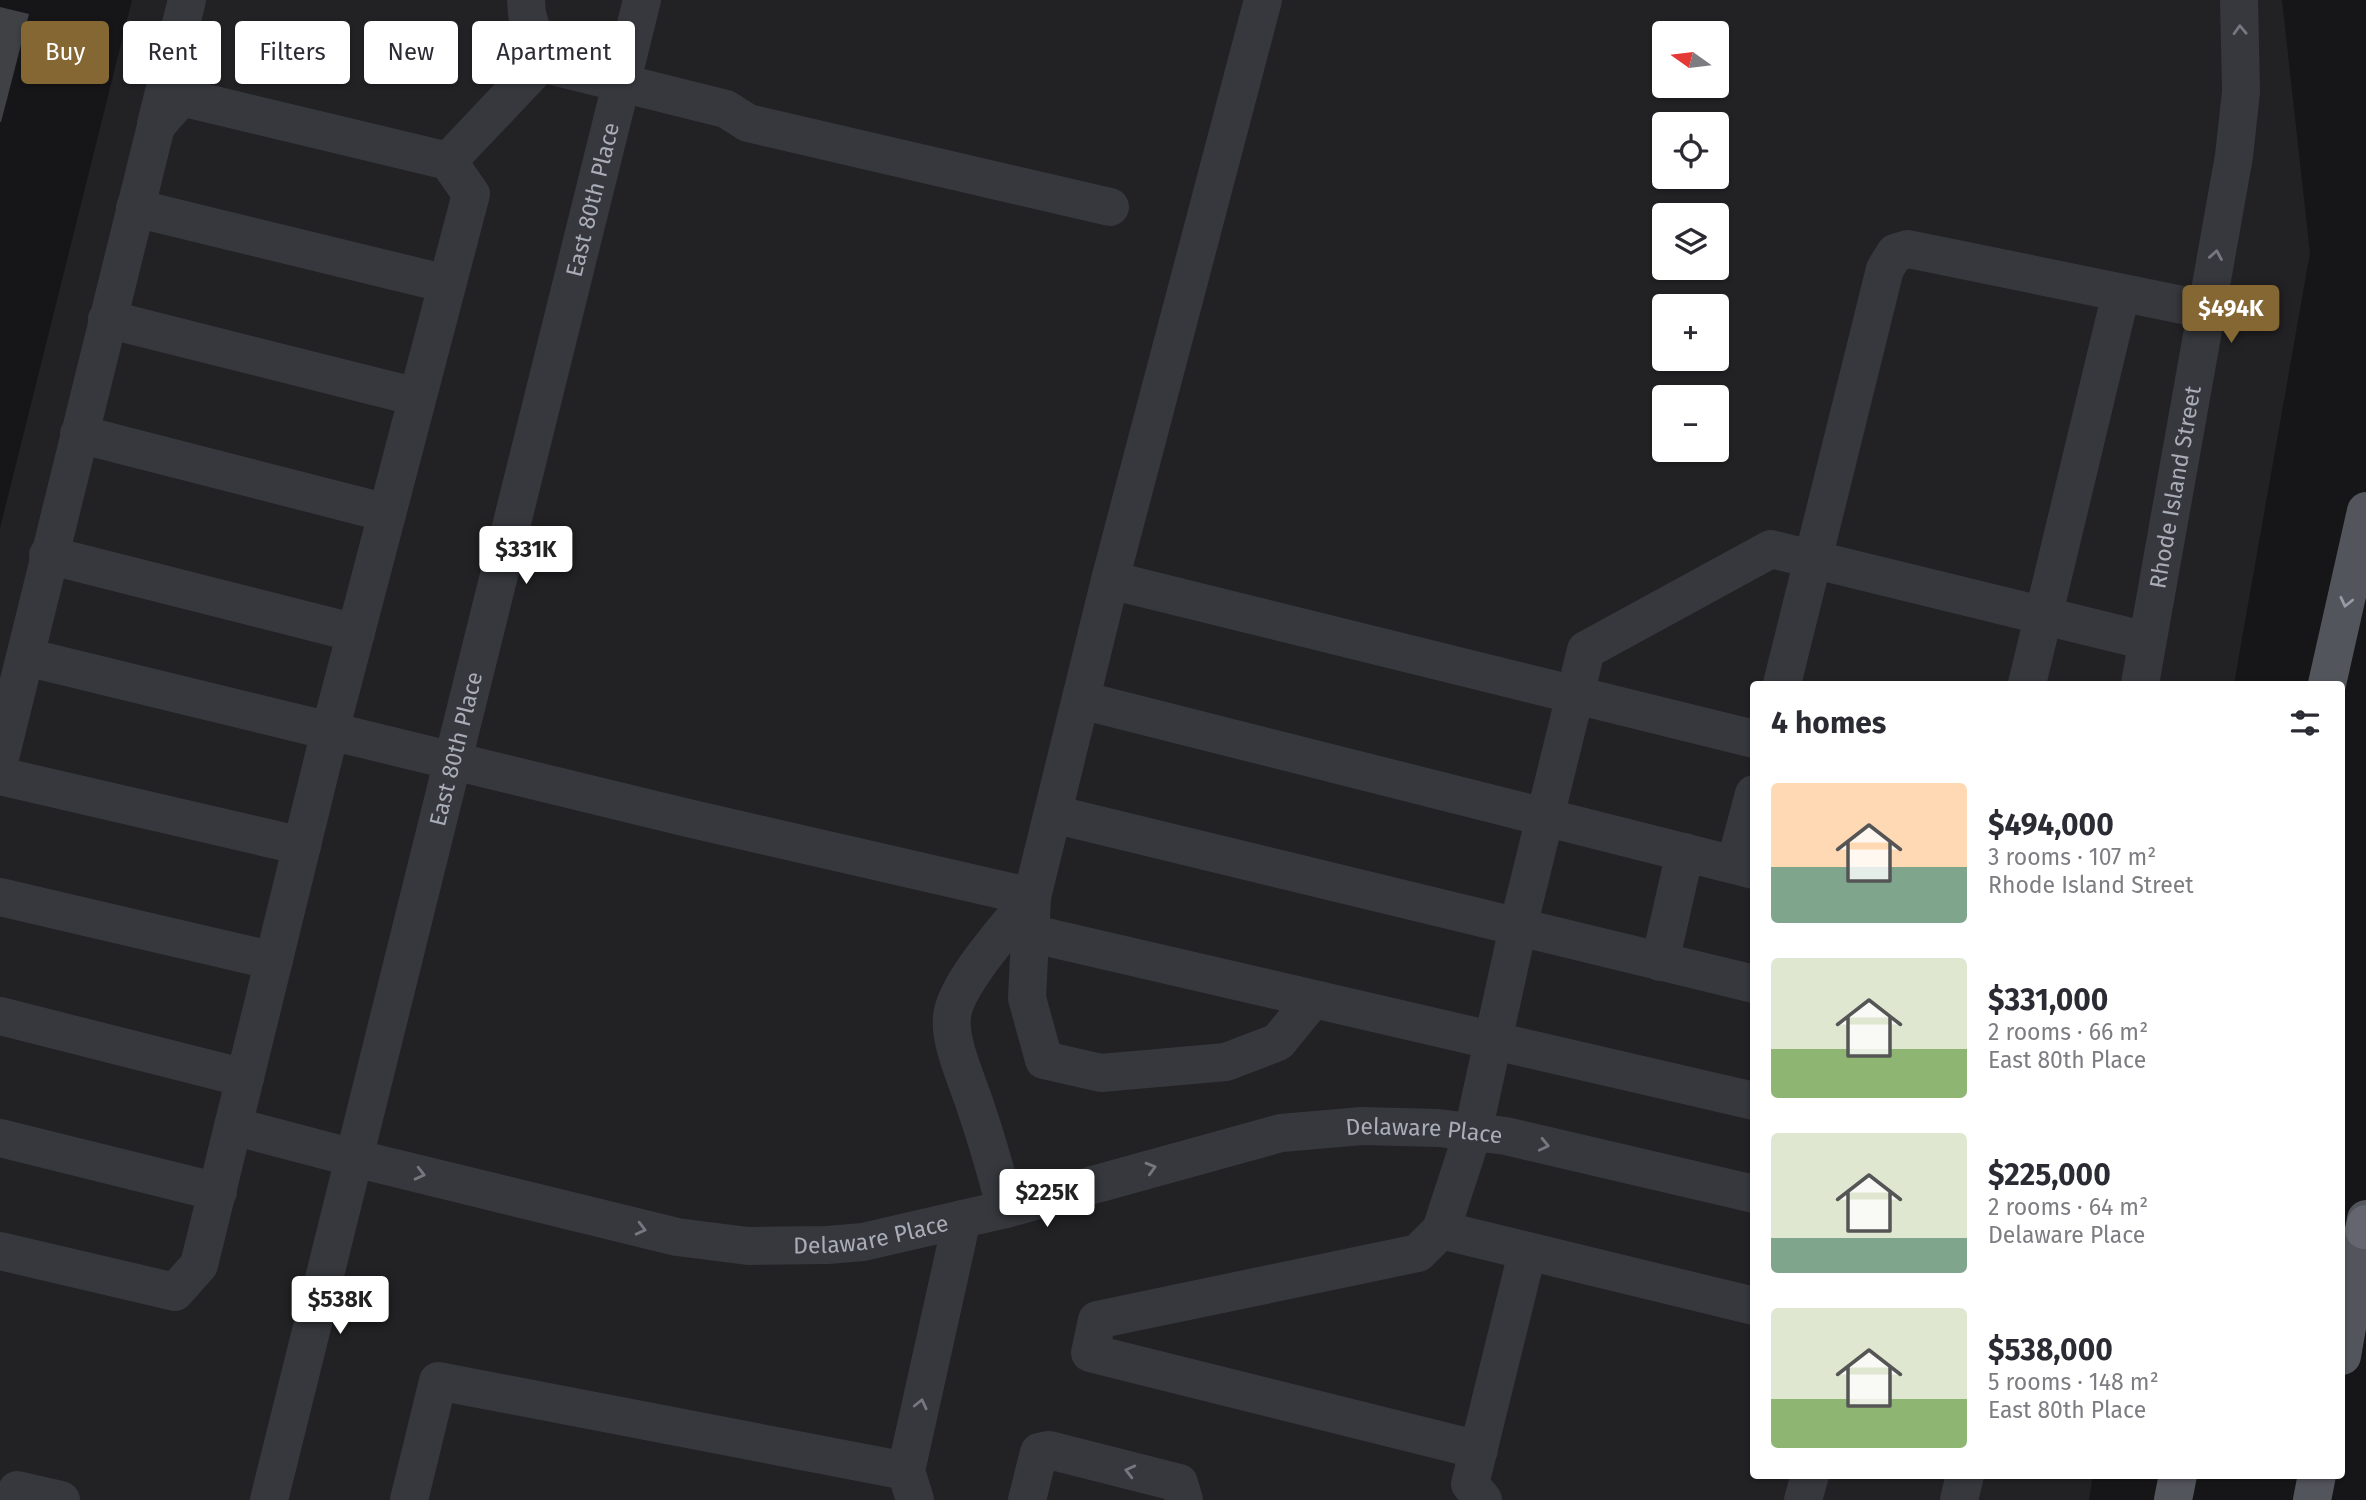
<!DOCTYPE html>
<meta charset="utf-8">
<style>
:root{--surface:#fff;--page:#f2f2f3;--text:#2b2b33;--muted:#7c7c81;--accent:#856733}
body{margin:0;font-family:"Fira Sans",sans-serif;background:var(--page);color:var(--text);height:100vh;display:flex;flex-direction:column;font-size:26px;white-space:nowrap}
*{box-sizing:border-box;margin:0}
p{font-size:23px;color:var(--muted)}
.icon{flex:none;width:38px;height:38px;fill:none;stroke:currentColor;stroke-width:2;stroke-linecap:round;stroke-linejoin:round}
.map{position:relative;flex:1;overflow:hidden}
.sheet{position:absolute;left:1750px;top:681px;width:595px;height:798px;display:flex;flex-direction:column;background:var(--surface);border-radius:7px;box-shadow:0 2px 5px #0004}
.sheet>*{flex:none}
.banner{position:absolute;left:21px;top:21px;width:665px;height:63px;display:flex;gap:14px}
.needle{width:46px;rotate:284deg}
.tools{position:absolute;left:1652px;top:21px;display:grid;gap:14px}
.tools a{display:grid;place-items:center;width:77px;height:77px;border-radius:7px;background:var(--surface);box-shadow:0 2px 5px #0004;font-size:35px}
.price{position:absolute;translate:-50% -60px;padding:0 16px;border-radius:7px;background:#fff;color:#222;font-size:23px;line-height:46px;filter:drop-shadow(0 2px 4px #0008)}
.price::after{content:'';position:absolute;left:50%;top:42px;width:21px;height:16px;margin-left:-10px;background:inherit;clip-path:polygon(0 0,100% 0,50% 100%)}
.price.active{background:var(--accent);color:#fff}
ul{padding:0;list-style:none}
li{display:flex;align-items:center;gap:21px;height:175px;padding:0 21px}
li span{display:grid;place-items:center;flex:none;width:196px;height:140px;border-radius:7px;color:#555}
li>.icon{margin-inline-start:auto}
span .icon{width:84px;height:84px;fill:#fffc;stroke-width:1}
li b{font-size:30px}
h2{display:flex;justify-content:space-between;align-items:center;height:84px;padding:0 21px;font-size:30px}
.tag{padding:0 24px;border-radius:7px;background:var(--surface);box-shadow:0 2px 5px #0004;font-size:24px;line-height:63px}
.tag.active{background:var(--accent);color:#fff}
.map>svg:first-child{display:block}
.built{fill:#222225;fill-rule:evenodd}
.building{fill:#404145}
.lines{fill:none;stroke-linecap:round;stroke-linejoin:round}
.minor{stroke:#37383d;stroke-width:38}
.major{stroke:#53555c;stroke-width:38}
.highway{stroke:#63666e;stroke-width:38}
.oneway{stroke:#757881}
.oneway2{stroke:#979ba6}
.labels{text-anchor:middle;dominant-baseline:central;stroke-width:5;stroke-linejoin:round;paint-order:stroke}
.street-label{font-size:23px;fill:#a8adb8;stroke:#111113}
</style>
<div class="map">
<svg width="2366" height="1500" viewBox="0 0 2366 1500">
<rect width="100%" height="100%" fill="#161618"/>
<path class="built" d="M132,0H2282L2310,253L2234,684H1754V1475H2093L2089,1500H0V528ZM1664,33H1717V86H1664ZM1664,124H1717V177H1664ZM1664,215H1717V268H1664ZM1664,306H1717V359H1664ZM1664,397H1717V450H1664Z"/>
<path class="building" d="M0,7L29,14L1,122H0Z"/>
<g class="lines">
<g class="minor">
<path d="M526,0L527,14L541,63"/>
<path d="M1263,0L1110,580L1032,897L1027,998L1044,1060L1101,1073L1226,1062L1278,1042L1313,999"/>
<path d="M156,124L187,0"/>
<path d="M448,161L541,63L726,109L748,123L1110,207"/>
<path d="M135,208L447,284"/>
<path d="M107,319L417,397"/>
<path d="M79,434L387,513"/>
<path d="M48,555L356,633"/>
<path d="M1110,580L1754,739"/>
<path d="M1782,684L1885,269L1895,253L1908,249L2207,310"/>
<path d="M2027,684L2121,293"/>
<path id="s1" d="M2140,684L2234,156L2241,92L2239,0"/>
<path d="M1081,700L1754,870"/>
<path d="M0,758L156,126L181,97L448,161L471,194L330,731L26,657"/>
<path d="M0,776L302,846"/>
<path d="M1053,814L1754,984"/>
<path d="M1735,865L1754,794"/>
<path d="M0,897L274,961"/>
<path d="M1029,933L1754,1101"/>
<path d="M1660,962L1685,852"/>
<path d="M0,1016L245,1078"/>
<path id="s2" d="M233,1126L354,1158L677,1237L748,1246L827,1245L863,1242L1006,1209L1281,1133L1362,1126L1438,1128L1506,1136L1754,1194"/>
<path d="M0,1138L218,1192"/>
<path d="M1441,1230L1418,1253L1097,1320L1090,1353L1479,1450"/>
<path d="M0,1251L175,1292L199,1265L330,731L688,818L1032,897C1011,923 954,985 952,1017C949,1044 969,1084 977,1111C988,1143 997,1176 1006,1209"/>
<path d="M1754,1306L1441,1230L1473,1132L1518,927L1586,650L1771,549L2147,641"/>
<path d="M14,1500L17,1490L61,1500"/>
<path id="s3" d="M269,1500L642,0"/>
<path d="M409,1500L438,1381L906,1471"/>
<path d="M915,1500L906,1471L962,1219"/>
<path d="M1027,1500L1039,1452L1049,1450L1179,1483L1184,1500"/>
<path d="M1483,1500L1470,1484L1527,1253"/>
<path d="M1803,1500L1810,1475"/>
<path d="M1959,1500L1965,1475"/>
</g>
<g class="major">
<path d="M2327,684L2366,511"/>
<path d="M2342,1356L2366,1219"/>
<path d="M2173,1500L2178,1475"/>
<path d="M2312,1500L2317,1475"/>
</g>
<path class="highway" d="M2364,1230L2366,1224"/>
</g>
<defs><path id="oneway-chevron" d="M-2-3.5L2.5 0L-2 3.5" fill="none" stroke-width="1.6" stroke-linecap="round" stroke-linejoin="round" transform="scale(1.75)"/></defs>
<g class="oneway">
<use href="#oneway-chevron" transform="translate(2240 30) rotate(-92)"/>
<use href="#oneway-chevron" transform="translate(2216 255) rotate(-80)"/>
<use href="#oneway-chevron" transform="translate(1544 1145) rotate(13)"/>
<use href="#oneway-chevron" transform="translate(1151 1168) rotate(-16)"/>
<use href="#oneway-chevron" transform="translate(420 1174) rotate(14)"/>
<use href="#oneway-chevron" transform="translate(641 1229) rotate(14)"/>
<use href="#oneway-chevron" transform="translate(921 1404) rotate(-77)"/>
<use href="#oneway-chevron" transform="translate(1130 1471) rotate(-166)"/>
</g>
<use class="oneway2" href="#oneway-chevron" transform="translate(2346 602) rotate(103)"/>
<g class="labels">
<g class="street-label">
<text stroke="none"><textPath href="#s3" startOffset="1340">East 80th Place</textPath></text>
<text stroke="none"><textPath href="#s1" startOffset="200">Rhode Island Street</textPath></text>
<text stroke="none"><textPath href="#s3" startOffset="774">East 80th Place</textPath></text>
<text stroke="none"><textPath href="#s2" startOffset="1220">Delaware Place</textPath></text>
<text stroke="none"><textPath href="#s2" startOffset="653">Delaware Place</textPath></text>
</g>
</g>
</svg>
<div class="tools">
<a><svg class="needle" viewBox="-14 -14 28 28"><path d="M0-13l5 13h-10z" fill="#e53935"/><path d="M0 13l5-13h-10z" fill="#7c7c81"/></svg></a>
<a><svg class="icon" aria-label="locate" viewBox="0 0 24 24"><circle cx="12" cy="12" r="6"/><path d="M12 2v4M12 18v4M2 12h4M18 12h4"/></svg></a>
<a><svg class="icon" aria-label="layers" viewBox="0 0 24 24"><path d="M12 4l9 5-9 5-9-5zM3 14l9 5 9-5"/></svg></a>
<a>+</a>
<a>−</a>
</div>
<b class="price active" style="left:2231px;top:345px">$494K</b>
<b class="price" style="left:526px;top:586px">$331K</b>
<b class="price" style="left:1047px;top:1229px">$225K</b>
<b class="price" style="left:340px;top:1336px">$538K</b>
<div class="banner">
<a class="tag active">Buy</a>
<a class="tag">Rent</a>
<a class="tag">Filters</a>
<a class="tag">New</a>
<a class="tag">Apartment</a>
</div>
<section class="sheet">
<h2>4 homes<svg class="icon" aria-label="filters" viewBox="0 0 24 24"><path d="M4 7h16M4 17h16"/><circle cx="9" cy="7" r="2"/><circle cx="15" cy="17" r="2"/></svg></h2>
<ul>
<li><span style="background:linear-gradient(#ffd9b3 60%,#7fa58c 0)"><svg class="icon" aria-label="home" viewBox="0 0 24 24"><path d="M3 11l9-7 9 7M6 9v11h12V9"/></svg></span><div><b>$494,000</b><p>3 rooms · 107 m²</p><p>Rhode Island Street</p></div></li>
<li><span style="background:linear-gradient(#dfe7d0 65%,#8fb573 0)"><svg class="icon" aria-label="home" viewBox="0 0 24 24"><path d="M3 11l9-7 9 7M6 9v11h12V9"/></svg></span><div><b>$331,000</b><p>2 rooms · 66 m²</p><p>East 80th Place</p></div></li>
<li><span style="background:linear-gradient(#dfe7d0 75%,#7fa58c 0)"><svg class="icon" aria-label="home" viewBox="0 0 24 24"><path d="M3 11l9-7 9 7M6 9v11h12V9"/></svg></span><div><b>$225,000</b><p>2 rooms · 64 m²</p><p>Delaware Place</p></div></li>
<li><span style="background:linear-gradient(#dfe7d0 65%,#8fb573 0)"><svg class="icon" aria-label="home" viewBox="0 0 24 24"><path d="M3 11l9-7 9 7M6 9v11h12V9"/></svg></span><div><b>$538,000</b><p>5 rooms · 148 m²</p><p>East 80th Place</p></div></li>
</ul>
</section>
</div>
